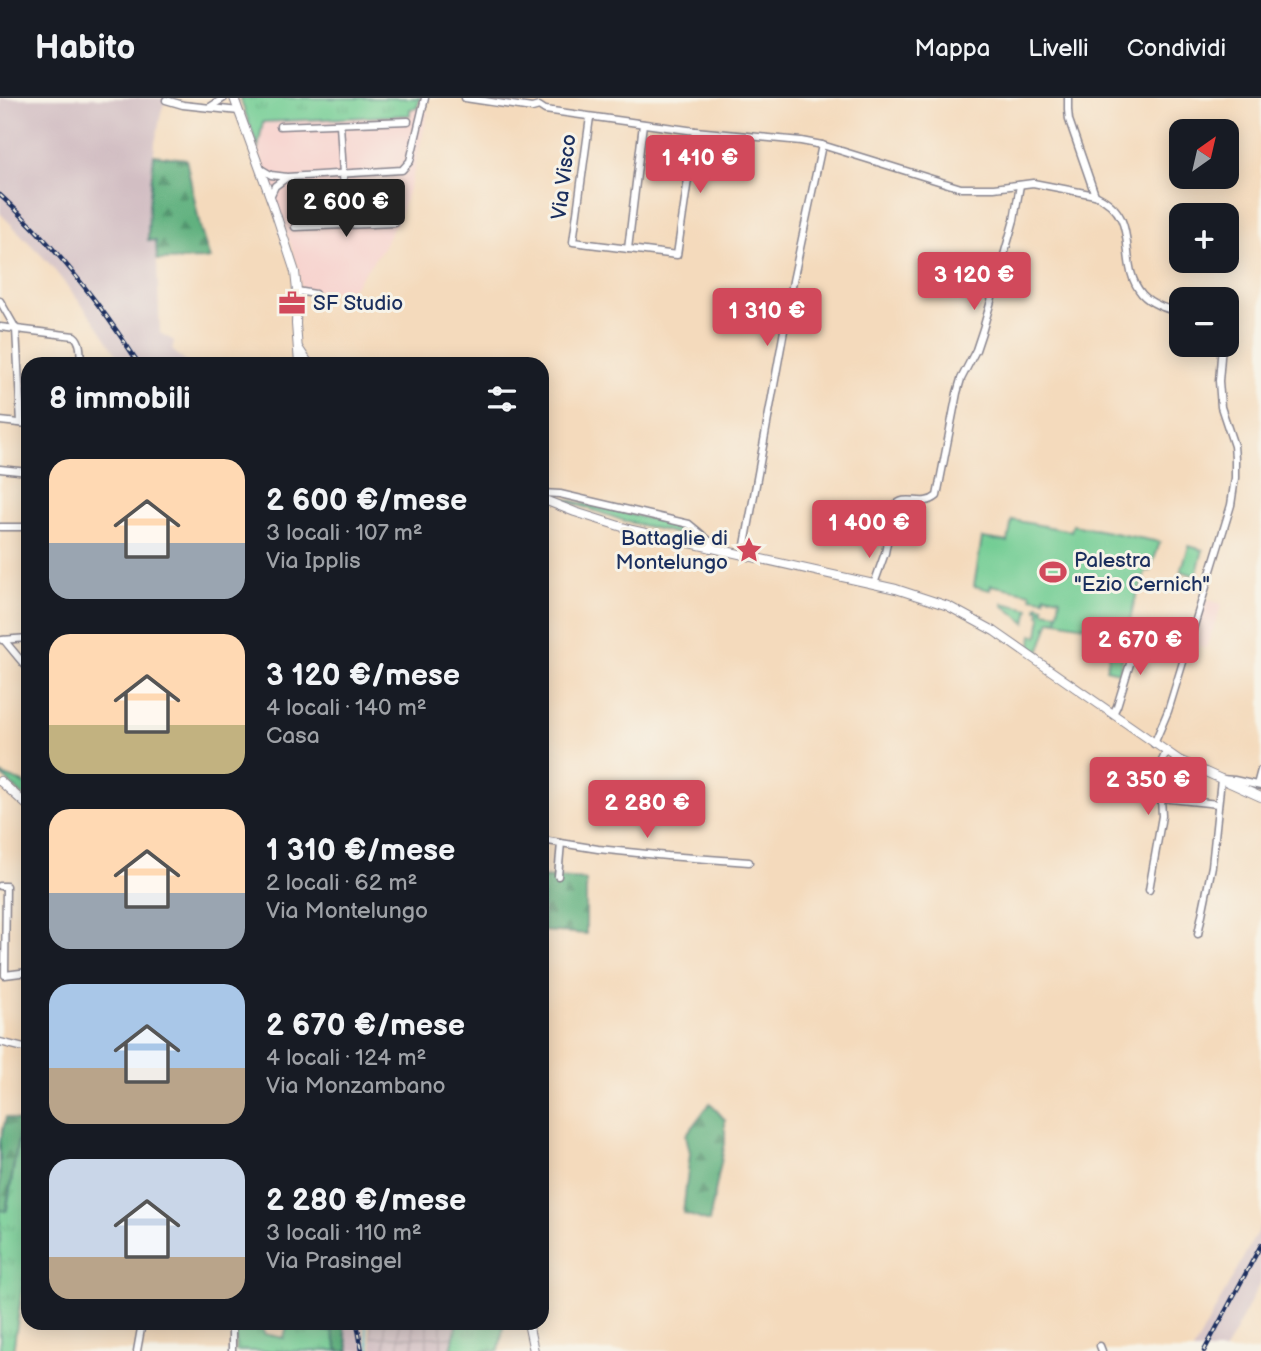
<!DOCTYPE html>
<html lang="it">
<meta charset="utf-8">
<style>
:root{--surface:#171b24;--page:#20242c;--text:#f1f3f6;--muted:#9ea1a6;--line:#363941;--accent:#d1495b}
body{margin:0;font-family:"Balsamiq Sans",sans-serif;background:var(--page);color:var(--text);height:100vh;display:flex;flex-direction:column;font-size:26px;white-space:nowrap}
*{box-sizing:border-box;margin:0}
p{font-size:23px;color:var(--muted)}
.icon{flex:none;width:38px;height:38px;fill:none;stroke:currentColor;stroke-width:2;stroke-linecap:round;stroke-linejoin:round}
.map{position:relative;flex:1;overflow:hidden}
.panel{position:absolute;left:21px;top:259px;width:528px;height:973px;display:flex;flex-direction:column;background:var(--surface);border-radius:21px;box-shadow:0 4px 18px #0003}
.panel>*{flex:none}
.needle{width:46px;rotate:34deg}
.fabs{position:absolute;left:1169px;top:21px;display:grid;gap:14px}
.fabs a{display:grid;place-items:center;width:70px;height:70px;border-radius:14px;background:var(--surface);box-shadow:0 4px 18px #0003;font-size:35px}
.price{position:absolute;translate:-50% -60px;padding:0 16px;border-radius:7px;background:var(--accent);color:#fff;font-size:23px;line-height:46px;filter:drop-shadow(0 2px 4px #0008)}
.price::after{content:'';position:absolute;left:50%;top:42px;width:21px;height:16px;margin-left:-10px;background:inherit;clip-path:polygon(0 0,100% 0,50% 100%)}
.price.on{background:#222;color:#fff}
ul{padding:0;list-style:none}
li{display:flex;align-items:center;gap:21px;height:175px;padding:0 28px}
li span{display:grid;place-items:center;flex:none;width:196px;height:140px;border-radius:21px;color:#555}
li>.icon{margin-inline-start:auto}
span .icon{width:84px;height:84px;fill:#fffc;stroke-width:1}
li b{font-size:30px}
h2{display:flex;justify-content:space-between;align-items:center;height:84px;padding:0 28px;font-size:30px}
header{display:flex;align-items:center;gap:42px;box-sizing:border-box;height:98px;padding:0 35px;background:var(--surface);border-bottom:2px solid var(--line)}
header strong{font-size:33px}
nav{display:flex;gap:38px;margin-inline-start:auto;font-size:24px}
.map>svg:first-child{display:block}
.built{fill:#f7d0cc}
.industrial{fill:url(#industrial-grid)}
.railway{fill:#d2bec3}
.grass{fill:url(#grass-tufts);stroke:#477e79;stroke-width:2}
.forest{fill:url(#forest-firs);stroke:#3c706e;stroke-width:2}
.park{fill:url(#park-dots);stroke:#477e79;stroke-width:2}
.pitch{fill:#73cd94;stroke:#477e79;stroke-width:2}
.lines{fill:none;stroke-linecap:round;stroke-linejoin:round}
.stream{stroke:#52bbcf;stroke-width:2}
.street-casing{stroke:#88848d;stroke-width:9}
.secondary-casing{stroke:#88848d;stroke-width:10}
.street{stroke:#fff;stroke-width:6}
.secondary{stroke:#fff;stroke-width:8}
.rail-casing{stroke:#1b2f5e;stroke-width:4.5}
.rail{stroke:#f7f3e8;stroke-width:2;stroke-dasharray:5;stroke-linecap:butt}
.labels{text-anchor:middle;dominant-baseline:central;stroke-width:6;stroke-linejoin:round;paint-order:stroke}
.street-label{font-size:21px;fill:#1b2f5e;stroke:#f7f3e8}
.poi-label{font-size:21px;fill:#1b2f5e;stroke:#f7f3e8;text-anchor:start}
</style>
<header>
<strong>Habito</strong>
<nav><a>Mappa</a><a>Livelli</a><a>Condividi</a></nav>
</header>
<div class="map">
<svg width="1261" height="1253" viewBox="0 0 1261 1253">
<defs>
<pattern id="industrial-grid" width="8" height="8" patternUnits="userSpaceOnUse" patternTransform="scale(1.75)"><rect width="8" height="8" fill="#d2bec3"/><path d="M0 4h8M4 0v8" fill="none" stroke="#aa9ba2"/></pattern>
<pattern id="grass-tufts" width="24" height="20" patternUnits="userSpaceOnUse" patternTransform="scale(1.75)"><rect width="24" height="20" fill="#73cd94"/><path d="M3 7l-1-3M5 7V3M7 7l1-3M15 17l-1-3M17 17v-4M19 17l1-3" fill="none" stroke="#63b082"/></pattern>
<pattern id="forest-firs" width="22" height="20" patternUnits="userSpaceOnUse" patternTransform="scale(1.75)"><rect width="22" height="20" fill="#5eb07e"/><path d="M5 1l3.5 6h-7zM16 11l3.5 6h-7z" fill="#4d906a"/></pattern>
<pattern id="park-dots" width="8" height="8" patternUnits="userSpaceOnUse" patternTransform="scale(1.75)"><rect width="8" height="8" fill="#73cd94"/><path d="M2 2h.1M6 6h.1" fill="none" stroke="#63b082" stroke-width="1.8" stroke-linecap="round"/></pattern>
</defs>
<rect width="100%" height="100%" fill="#f7f3e8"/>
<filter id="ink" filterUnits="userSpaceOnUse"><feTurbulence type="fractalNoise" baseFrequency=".0143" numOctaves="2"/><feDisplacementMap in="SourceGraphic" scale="14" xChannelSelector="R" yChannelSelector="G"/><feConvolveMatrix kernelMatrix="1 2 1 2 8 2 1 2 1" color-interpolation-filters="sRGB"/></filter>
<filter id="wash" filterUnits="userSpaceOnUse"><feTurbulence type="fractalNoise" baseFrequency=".00686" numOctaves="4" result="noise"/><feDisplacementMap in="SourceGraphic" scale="28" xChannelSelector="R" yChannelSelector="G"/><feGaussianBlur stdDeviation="1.57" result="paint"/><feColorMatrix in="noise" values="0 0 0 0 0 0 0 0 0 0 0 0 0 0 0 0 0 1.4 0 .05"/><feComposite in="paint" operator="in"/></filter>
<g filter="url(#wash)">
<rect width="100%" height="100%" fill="#f4dabc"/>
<g class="built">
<path d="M417,10L428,13L412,82L399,119L382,151L352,191L330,194L301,191L298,169L258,50L263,24L410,17V11Z"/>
<path d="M1206,501L1222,506L1206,550L1192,545Z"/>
</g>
<path class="industrial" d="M369,1225H457L451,1253H373Z"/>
<g class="railway">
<path d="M0,0H167L162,11L155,45L149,106V142H156L160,235L174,243L172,252L188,266H123L94,222L48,164L0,115Z"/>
<path d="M1261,1127V1183L1225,1253H1193Z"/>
<path d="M343,1225H362L367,1253H349Z"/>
</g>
<g class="grass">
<path d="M240,0H420L417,10L410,11V17L263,24L258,50Z"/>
<path d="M555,399L689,430L706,443L625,423Z"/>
<path d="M1003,505L1029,511L1026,525L1003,507Z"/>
<path d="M0,676L28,687V696L25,699Z"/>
<path d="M21,1024L28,1027V1153L13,1253H0V1112H7Z"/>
<path d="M236,1225H261L264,1236L284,1240L288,1225L332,1234L338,1253H236Z"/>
<path d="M457,1225H504L499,1253H451Z"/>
</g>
<g class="forest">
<path d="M154,57L186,61L201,133L210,161L157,162L156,143L148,142L149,106Z"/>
<path d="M542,779L586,782V836L543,833Z"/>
<path d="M710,1005L725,1022V1045L709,1124L683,1115L690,1055L686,1037Z"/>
<path d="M6,1019L21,1024L6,1113L0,1112V1044Z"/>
<path d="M330,1225H343L349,1253H338Z"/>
</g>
<path class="park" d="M1038,507L1044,509L1043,513L1058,515L1057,523L1050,522L1038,558C1029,552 1031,546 1032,537L1038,538L1041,518L1039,517L1040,511H1037Z"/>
<g class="pitch">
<path d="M1012,422L1071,433L1073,427L1160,444L1150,473H1146L1134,505L1127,536L1057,523L1060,500L1045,497L1044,501L1031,499V495L991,487L990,492L974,488L982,440L1008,444Z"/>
<path d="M1189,448L1203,452L1196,478L1181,473Z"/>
<path d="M1112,547L1125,550L1119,574L1106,571Z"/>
</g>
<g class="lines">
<path class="stream" d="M365,1225L370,1253"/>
</g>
</g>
<g filter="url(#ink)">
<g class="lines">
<defs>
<g id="street">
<path d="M465,0L532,10L539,8L545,12L695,33L801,43L822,47L961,90H994L1033,85L1095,97C1144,119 1115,164 1142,196C1152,207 1168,211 1181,215"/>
<path d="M1068,0V12L1069,22L1095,97"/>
<path d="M166,2L183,7L239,13"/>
<path d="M210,9L224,0"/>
<path d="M590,19L573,144L677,157L695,33"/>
<path d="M340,26L346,127"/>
<path d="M280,28L408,23"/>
<path d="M261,71L271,77L287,79L402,72L410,63L425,0"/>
<path d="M270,99L275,88L286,80"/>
<path d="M295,129L395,125"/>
<path d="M628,151L643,26"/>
<path d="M297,193L315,196"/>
<path d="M0,203L16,231L21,325"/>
<path d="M0,229L74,238C82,244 80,257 81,266"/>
<path d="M0,323L28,326"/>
<path d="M0,371L28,374"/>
<path d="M542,395L560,396L689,426L712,445L711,451"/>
<path d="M0,429H28"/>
<path d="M743,458L793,183L822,47"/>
<path d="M874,486L885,455L894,409C905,394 922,411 937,398L957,295L961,281L976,252L983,231L1014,122L1020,87"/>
<path d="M2,542L28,540"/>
<path d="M4,542L28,571"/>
<path d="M1113,616L1117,608L1141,530"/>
<path d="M1154,646L1168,613L1231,407L1235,380V360L1234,348L1221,309L1219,283L1222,247"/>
<path d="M1257,687L1261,672"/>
<path d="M1161,700L1218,706"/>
<path d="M542,742L598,751L667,758L749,764"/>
<path d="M558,778L561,745"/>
<path d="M0,788H6L5,877L28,874"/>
<path d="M1149,792L1162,718L1161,700L1157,688L1161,665L1166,654"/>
<path d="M1198,836L1212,768L1221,681L1234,682L1261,688"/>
<path d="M0,944L28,951"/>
<path d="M1100,1248L1102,1253"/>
<path d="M137,1253L142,1225"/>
<path d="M232,1253V1225"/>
</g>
<g id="secondary">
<path d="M234,0L273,107L295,174L297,193L296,226L299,266"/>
<path d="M299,251L309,266"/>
<path d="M542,401L575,414L632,432L896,491L948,508L994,533L1179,662L1261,699"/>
<path d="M0,683L28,708"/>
<path d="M528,1225L534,1253"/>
</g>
</defs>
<use href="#street" class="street-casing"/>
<use href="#secondary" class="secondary-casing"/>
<use href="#street" class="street"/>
<use href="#secondary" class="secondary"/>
<defs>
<g id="rail">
<path d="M0,97C55,147 99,204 139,266"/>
<path d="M357,1225L362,1253"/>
<path d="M1204,1253L1261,1147"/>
</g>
</defs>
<use href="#rail" class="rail-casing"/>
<use href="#rail" class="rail"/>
</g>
</g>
<defs>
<symbol id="office-bare" viewBox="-9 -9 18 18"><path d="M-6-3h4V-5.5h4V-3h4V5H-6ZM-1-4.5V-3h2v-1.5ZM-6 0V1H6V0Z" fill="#d1495b" stroke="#f7f3e8" stroke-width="2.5" paint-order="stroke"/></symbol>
<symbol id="sight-bare" viewBox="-9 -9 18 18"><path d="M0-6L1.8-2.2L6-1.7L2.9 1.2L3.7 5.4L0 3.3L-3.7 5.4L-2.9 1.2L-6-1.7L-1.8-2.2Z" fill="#d1495b" stroke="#f7f3e8" stroke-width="2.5" paint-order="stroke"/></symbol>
<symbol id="stadium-bare" viewBox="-9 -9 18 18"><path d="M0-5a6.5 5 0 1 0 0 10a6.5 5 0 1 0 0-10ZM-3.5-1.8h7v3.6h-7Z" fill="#d1495b" stroke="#f7f3e8" stroke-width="2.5" paint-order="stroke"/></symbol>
</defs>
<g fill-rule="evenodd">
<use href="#office-bare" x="273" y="186" width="38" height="38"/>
<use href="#sight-bare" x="730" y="433" width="38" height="38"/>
<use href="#stadium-bare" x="1034" y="455" width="38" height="38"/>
</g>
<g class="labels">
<g class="street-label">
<text transform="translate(564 79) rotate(-83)">Via Visco</text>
</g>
<g class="poi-label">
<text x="313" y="205">SF Studio</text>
<text x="728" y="440" text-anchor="end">Battaglie di<tspan x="728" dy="24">Montelungo</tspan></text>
<text x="1074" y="462">Palestra<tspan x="1074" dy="24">"Ezio Cernich"</tspan></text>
</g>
</g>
</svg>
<div class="fabs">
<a><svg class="needle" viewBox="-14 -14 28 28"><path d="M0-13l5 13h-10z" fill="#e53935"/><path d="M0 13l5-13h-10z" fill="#9ea1a6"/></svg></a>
<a>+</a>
<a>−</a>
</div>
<b class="price" style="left:700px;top:97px">1 410 €</b>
<b class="price on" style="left:346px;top:141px">2 600 €</b>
<b class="price" style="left:974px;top:214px">3 120 €</b>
<b class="price" style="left:767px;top:250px">1 310 €</b>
<b class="price" style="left:869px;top:462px">1 400 €</b>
<b class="price" style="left:1140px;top:579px">2 670 €</b>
<b class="price" style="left:1148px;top:719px">2 350 €</b>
<b class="price" style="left:647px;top:742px">2 280 €</b>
<section class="panel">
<h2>8 immobili<svg class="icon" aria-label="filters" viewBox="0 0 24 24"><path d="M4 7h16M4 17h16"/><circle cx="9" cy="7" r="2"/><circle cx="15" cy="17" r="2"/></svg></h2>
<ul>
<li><span style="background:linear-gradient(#ffd9b3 60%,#9aa5b1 0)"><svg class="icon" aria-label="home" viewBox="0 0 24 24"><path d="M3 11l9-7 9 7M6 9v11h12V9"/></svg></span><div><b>2 600 €/mese</b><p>3 locali · 107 m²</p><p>Via Ipplis</p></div></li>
<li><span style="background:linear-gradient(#ffd9b3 65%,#c2b280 0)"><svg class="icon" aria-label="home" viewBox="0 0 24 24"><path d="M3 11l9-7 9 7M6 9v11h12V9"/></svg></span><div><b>3 120 €/mese</b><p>4 locali · 140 m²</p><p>Casa</p></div></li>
<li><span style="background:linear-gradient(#ffd9b3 60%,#9aa5b1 0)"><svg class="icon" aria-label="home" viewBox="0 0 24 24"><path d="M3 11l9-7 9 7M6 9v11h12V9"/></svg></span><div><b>1 310 €/mese</b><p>2 locali · 62 m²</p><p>Via Montelungo</p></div></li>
<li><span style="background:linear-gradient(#a9c7e8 60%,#b9a48a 0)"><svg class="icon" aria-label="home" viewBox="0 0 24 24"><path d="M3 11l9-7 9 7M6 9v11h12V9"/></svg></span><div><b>2 670 €/mese</b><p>4 locali · 124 m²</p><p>Via Monzambano</p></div></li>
<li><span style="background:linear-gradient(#c9d6e8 70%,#b9a48a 0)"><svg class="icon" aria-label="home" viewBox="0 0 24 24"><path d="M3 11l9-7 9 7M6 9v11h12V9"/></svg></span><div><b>2 280 €/mese</b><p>3 locali · 110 m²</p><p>Via Prasingel</p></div></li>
</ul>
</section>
</div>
